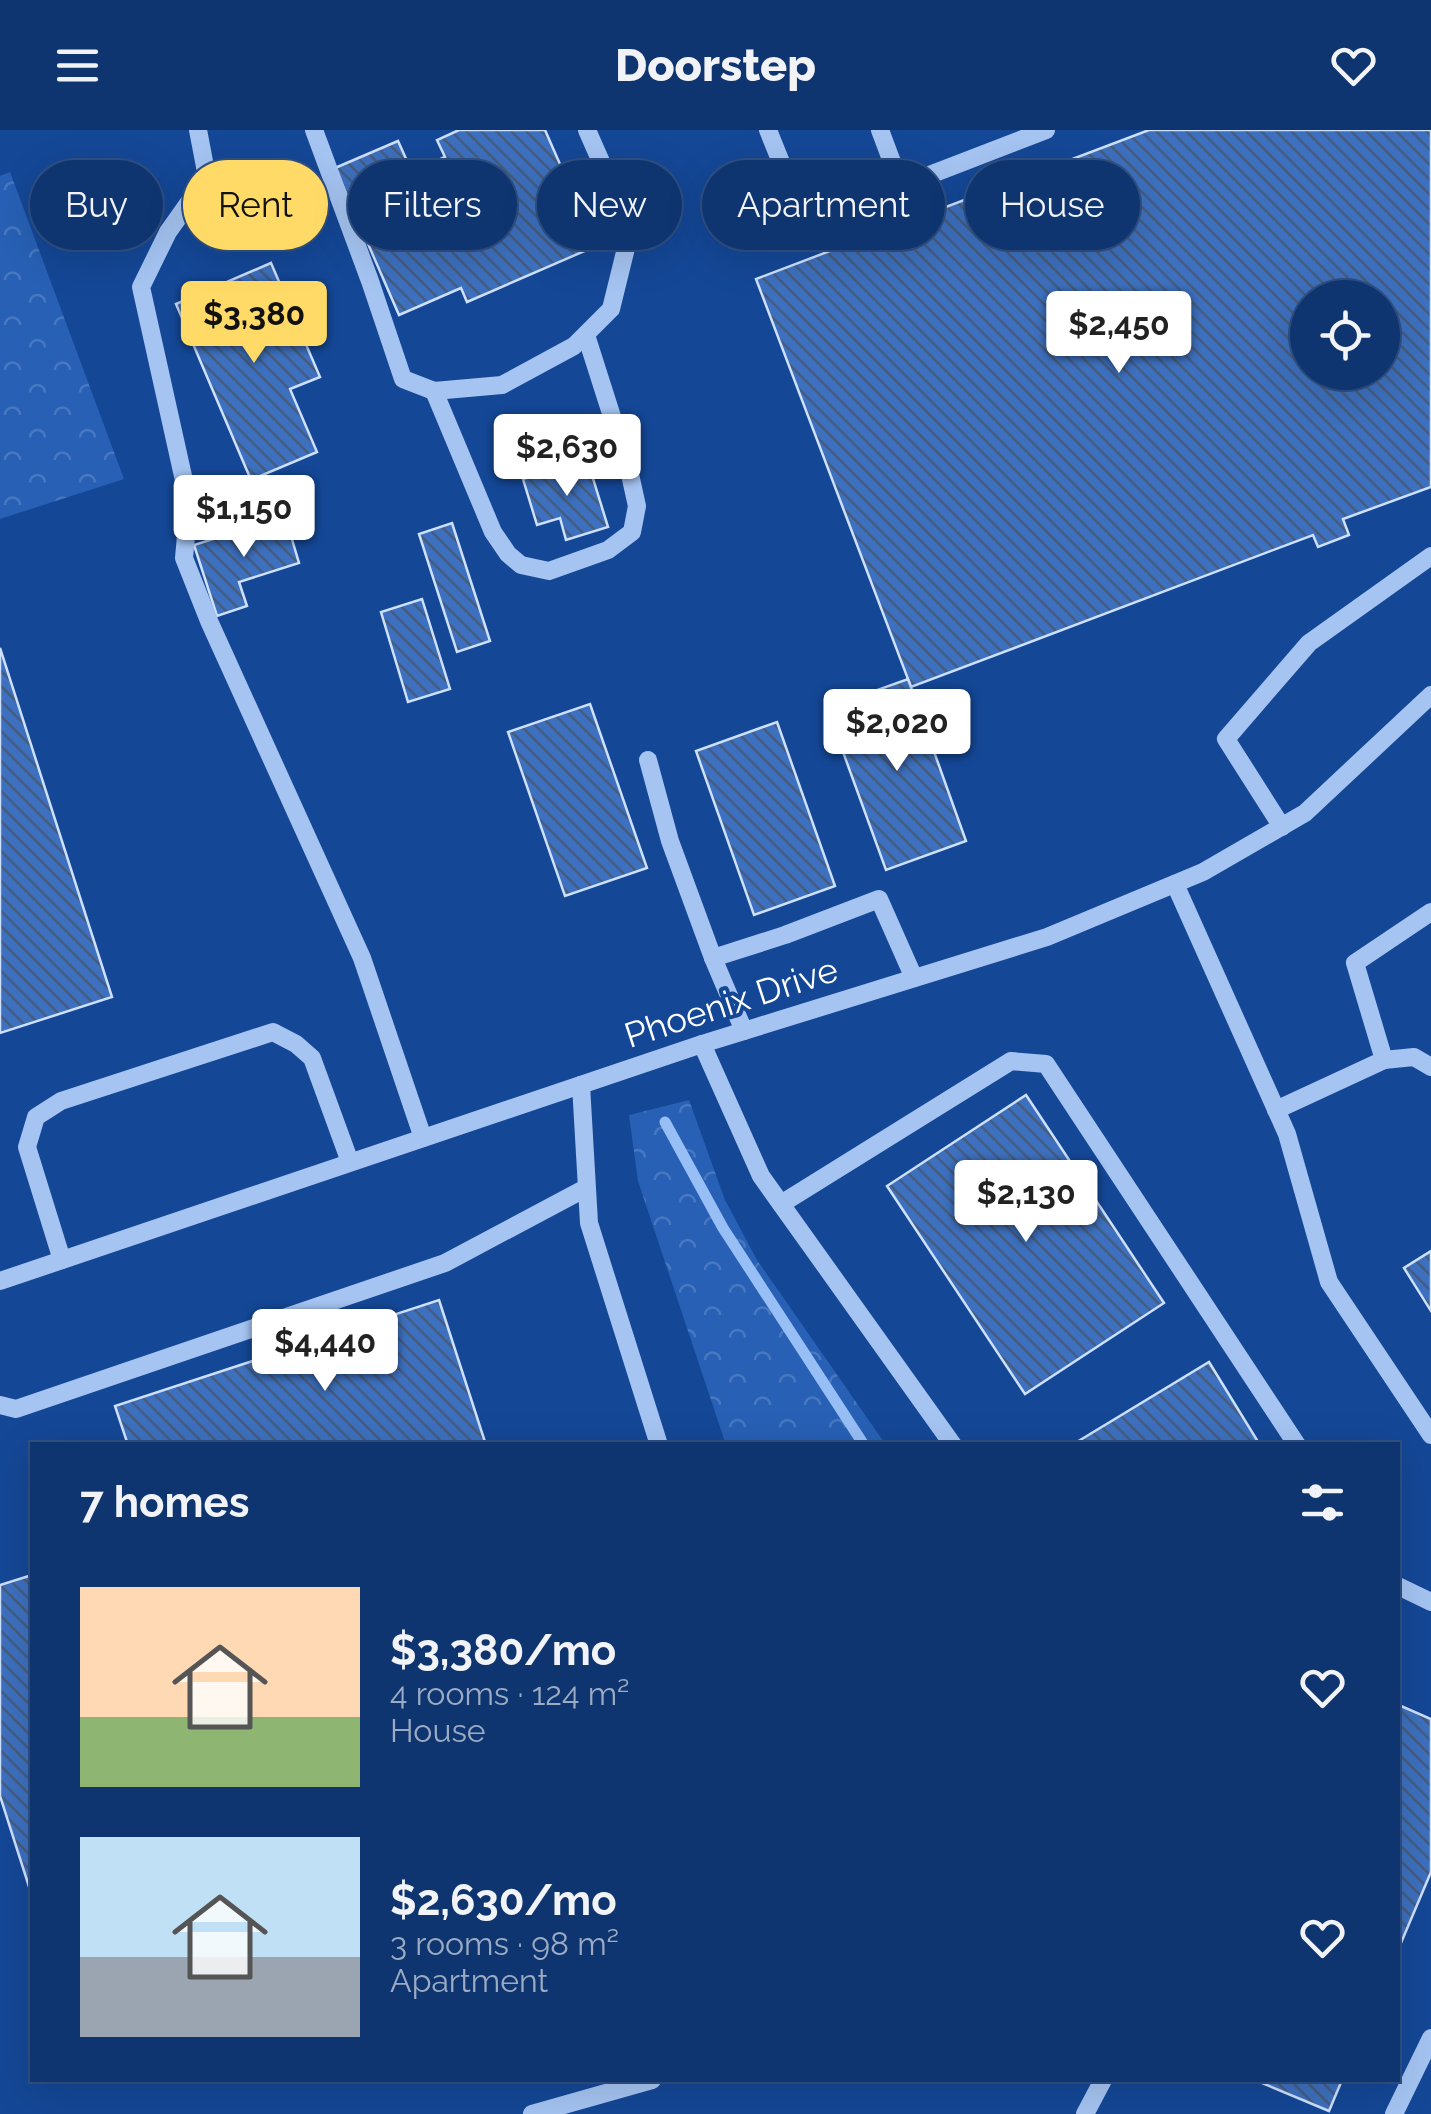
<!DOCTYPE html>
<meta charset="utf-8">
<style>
:root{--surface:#0f3570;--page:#183d75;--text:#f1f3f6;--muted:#9babc3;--line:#2f5083;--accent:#ffda66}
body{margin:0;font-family:Raleway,sans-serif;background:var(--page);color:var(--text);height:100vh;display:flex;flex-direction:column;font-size:38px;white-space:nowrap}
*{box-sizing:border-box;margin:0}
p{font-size:32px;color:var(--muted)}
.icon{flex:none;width:55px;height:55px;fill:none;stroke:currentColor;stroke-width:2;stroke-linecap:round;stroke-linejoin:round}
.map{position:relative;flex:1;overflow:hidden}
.drawer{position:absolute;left:30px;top:1312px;width:1370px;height:640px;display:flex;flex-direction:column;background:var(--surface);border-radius:0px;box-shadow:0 10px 40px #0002,0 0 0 2px var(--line)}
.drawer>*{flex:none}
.banner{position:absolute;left:30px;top:30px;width:1372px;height:90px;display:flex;gap:20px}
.buttons{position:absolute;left:1290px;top:150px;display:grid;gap:20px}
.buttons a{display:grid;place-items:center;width:110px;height:110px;border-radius:50%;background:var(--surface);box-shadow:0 10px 40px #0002,0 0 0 2px var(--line);font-size:50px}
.price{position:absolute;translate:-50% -85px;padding:0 22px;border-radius:10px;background:#fff;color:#222;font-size:32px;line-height:65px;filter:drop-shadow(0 2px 5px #0008)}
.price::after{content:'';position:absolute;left:50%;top:60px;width:30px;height:22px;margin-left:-15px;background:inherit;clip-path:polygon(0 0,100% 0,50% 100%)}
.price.on{background:var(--accent);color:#111}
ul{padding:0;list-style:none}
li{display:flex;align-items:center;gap:30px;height:250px;padding:0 50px}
li span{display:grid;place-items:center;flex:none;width:280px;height:200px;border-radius:0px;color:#555}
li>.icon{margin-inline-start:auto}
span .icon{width:120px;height:120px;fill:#fffc;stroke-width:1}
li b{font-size:42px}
h2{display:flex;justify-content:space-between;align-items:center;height:120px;padding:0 50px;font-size:42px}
.tag{padding:0 35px;border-radius:45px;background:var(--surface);box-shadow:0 10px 40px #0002,0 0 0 2px var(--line);font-size:35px;line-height:90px}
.tag.on{background:var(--accent);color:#111}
header{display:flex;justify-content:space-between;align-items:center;height:130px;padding:0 50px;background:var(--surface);font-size:45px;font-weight:800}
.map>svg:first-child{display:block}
.forest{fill:url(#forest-crowns)}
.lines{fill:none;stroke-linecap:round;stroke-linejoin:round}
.stream{stroke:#97bef5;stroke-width:11}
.building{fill:url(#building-back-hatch);stroke:#cde0fd;stroke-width:2.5;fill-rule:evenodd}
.minor{stroke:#a5c4f2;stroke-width:18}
.labels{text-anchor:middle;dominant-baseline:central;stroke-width:8;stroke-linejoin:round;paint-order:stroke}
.street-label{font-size:35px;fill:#fff;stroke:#144796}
</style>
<header><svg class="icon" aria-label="menu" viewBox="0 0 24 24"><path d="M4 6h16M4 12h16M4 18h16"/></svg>Doorstep<svg class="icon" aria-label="heart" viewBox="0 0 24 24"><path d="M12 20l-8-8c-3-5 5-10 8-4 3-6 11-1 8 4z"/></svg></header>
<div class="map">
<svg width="1431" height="1984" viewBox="0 0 1431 1984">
<defs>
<pattern id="forest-crowns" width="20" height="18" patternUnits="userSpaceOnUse" patternTransform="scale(2.5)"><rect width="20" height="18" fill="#2760b5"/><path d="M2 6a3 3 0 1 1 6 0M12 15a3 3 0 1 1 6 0" fill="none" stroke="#4778c0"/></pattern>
<pattern id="building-back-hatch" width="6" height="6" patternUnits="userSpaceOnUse" patternTransform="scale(2.5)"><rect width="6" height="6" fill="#3d70be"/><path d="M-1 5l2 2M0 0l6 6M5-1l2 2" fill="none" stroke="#455c7f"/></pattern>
</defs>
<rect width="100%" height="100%" fill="#144796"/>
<g class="forest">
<path d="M10,42L124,349L0,389V46Z"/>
<path d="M689,970L725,1070L757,1130L886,1315H726L638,1051L629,985Z"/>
</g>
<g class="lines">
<path class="stream" d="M665,992L723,1098L864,1315"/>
</g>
<g class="building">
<path d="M459,0H545L596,116L467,172L461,158L399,185L335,38L398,11L412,42L445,27L437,10Z"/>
<path d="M1149,0H1431V357L1343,389L1349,405L1318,417L1313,405L911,557L756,149ZM1308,168H1382V242H1308Z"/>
<path d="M271,133L320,247L290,259L317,322L251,350L176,174Z"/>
<path d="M587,329L608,397L566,410L560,388L537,395L523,349Z"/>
<path d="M285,386L299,433L239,452L247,476L217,486L194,415Z"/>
<path d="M452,393L490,511L457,522L419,404Z"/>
<path d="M422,469L450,559L408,572L381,482Z"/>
<path d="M0,518L112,867L0,903Z"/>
<path d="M908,549L966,711L886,740L827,578Z"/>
<path d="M590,574L647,738L565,766L508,602Z"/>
<path d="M777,592L835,756L754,785L696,621Z"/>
<path d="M1026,965L1164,1173L1025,1264L887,1056Z"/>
<path d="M1431,1121V1181L1404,1138Z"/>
<path d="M439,1170L486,1315H128L115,1276Z"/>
<path d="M1209,1232L1260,1315H1072Z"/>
<path d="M32,1445V1766L0,1666V1455Z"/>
<path d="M1401,1576L1431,1589V1742L1398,1820V1585Z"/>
<path d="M1255,1950H1342L1329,1981Z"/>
</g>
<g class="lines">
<g class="minor">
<path d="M198,0L207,47L168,102L141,157L189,373L184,428L209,491L362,828L423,1008"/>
<path d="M314,0L370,151L403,249L434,261L502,255L574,216L611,179L627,114L617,68L587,0"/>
<path d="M768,0L799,77L811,85L831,83L1046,0"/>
<path d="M880,0L901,56"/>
<path d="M434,261L493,402L508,424L521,435L549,441L608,420L632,402L637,376L629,340L586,205"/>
<path d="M648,630L670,711L713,828L744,901"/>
<path d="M1282,697L1226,609L1309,513L1431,426"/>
<path d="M1175,754L1287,1004L1329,1152L1431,1305"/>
<path d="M713,828L785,805L879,769L914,848"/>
<path d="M702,914L761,1046L953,1315"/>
<path d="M1384,930L1414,927L1431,937"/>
<path d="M581,955L589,1093L659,1315"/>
<path d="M1276,980L1384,930L1355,833L1431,782"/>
<path d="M781,1074L1011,931L1046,934L1297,1315"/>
<path d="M62,1130L27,1017L36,987L61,971L273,902L296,914L312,928L350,1032"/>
<path d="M0,1151L702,914L1047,807L1203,742L1305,683L1431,565"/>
<path d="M0,1275L16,1279L445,1133L586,1058"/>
<path d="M1398,1456L1431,1472"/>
<path d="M532,1984L652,1950"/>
<path d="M1085,1984L1103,1950"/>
<path d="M1394,1984L1431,1908"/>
</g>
</g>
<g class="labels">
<g class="street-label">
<text transform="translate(731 872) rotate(-18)">Phoenix Drive</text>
</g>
</g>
</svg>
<div class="buttons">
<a><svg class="icon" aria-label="locate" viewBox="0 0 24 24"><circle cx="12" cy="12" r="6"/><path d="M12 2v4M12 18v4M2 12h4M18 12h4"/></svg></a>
</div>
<b class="price on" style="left:254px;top:236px">$3,380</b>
<b class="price" style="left:1119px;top:246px">$2,450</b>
<b class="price" style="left:567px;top:369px">$2,630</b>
<b class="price" style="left:244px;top:430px">$1,150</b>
<b class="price" style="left:897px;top:644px">$2,020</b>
<b class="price" style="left:1026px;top:1115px">$2,130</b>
<b class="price" style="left:325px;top:1264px">$4,440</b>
<div class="banner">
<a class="tag">Buy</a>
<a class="tag on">Rent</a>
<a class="tag">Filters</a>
<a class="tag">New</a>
<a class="tag">Apartment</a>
<a class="tag">House</a>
</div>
<section class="drawer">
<h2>7 homes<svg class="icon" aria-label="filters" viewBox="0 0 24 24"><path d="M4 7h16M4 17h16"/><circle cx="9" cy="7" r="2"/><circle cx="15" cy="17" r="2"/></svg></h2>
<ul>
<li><span style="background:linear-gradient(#ffd9b3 65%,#8fb573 0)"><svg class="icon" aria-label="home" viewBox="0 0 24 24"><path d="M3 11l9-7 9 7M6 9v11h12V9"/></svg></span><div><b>$3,380/mo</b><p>4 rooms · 124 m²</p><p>House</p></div><svg class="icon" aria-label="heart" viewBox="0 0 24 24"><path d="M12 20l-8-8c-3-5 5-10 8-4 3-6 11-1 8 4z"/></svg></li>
<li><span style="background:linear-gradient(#bfe0f5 60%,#9aa5b1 0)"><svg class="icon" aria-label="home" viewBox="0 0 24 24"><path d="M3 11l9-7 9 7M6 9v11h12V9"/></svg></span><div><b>$2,630/mo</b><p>3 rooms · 98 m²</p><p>Apartment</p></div><svg class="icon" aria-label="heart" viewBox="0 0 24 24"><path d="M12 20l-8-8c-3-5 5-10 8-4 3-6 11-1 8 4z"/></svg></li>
</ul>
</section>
</div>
